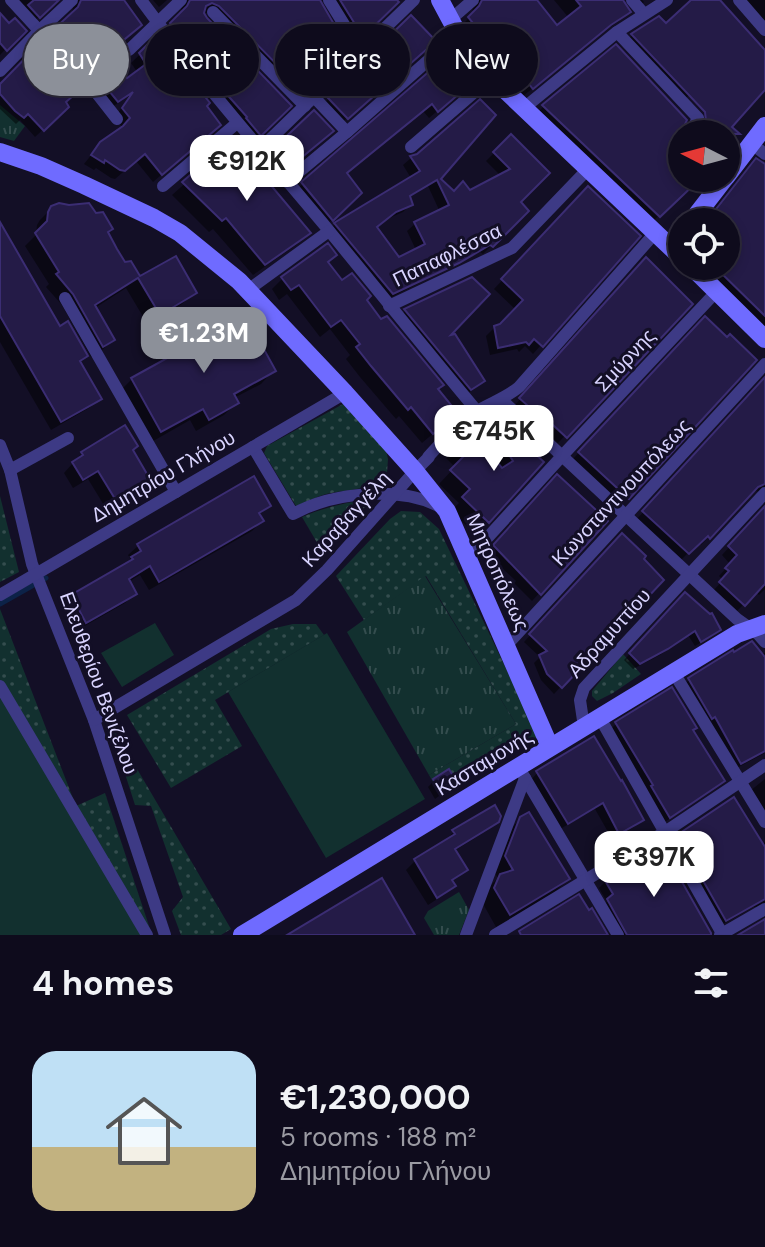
<!DOCTYPE html>
<meta charset="utf-8">
<style>
:root{--surface:#0e0b1c;--page:#171425;--text:#f1f3f6;--muted:#9b9ba3;--line:#2e2b3b;--accent:#8c9099}
body{margin:0;font-family:"DM Sans",sans-serif;background:var(--page);color:var(--text);height:100vh;display:flex;flex-direction:column;font-size:30px;white-space:nowrap}
*{box-sizing:border-box;margin:0}
p{font-size:26px;color:var(--muted)}
.icon{flex:none;width:44px;height:44px;fill:none;stroke:currentColor;stroke-width:2;stroke-linecap:round;stroke-linejoin:round}
.map{position:relative;height:935px;overflow:hidden}
.panel{display:flex;flex-direction:column;background:var(--surface);flex:1}
.panel>*{flex:none}
.banner{position:absolute;left:24px;top:24px;width:718px;height:72px;display:flex;gap:16px}
.needle{width:52px;rotate:276deg}
.tools{position:absolute;left:668px;top:120px;display:grid;gap:16px}
.tools a{display:grid;place-items:center;width:72px;height:72px;border-radius:50%;background:var(--surface);box-shadow:0 4px 12px #0003,0 0 0 2px var(--line);font-size:40px}
.price{position:absolute;translate:-50% -68px;padding:0 18px;border-radius:16px;background:#fff;color:#222;font-size:26px;line-height:52px;filter:drop-shadow(0 2px 4px #0008)}
.price::after{content:'';position:absolute;left:50%;top:48px;width:24px;height:18px;margin-left:-12px;background:inherit;clip-path:polygon(0 0,100% 0,50% 100%)}
.price.active{background:var(--accent);color:#fff}
ul{padding:0;list-style:none}
li{display:flex;align-items:center;gap:24px;height:200px;padding:0 32px}
li+li{border-top:2px solid var(--line)}
li span{display:grid;place-items:center;flex:none;width:224px;height:160px;border-radius:24px;color:#555}
li>.icon{margin-inline-start:auto}
span .icon{width:96px;height:96px;fill:#fffc;stroke-width:1}
li b{font-size:34px}
h2{display:flex;justify-content:space-between;align-items:center;height:96px;padding:0 32px;font-size:34px}
.tag{padding:0 28px;border-radius:36px;background:var(--surface);box-shadow:0 4px 12px #0003,0 0 0 2px var(--line);font-size:28px;line-height:72px}
.tag.active{background:var(--accent);color:#fff}
.map>svg:first-child{display:block}
.grass{fill:url(#grass-dots)}
.park{fill:url(#park-tufts)}
.pitch{fill:#12302f}
.shadow{fill:#0007;fill-rule:evenodd}
.lines{fill:none;stroke-linecap:round;stroke-linejoin:round}
.stream{stroke:#0c2248;stroke-width:5}
.building{fill:#241b47;stroke:#3b2d73;stroke-width:2;fill-rule:evenodd}
.street{stroke:#3d3a85;stroke-width:12}
.secondary{stroke:#6f6bff;stroke-width:18}
.labels{text-anchor:middle;dominant-baseline:central;stroke-width:6;stroke-linejoin:round;paint-order:stroke}
.street-label{font-size:20px;fill:#d9d4ff;stroke:#130f26}
</style>
<div class="map">
<svg width="765" height="935" viewBox="0 0 765 935">
<defs>
<pattern id="grass-dots" width="8" height="8" patternUnits="userSpaceOnUse" patternTransform="scale(2)"><rect width="8" height="8" fill="#12302f"/><path d="M2 2h.1M6 6h.1" fill="none" stroke="#344d4e" stroke-width="1.8" stroke-linecap="round"/></pattern>
<pattern id="park-tufts" width="24" height="20" patternUnits="userSpaceOnUse" patternTransform="scale(2)"><rect width="24" height="20" fill="#12302f"/><path d="M3 7l-1-3M5 7V3M7 7l1-3M15 17l-1-3M17 17v-4M19 17l1-3" fill="none" stroke="#344d4e"/></pattern>
</defs>
<rect width="100%" height="100%" fill="#130f26"/>
<g class="grass">
<path d="M343,404L386,450L388,459L387,473C374,491 346,489 326,494C316,497 306,502 296,506L264,453L267,446Z"/>
<path d="M0,496L19,572L0,582Z"/>
<path d="M372,499V500L322,551L302,517C325,507 348,502 372,499Z"/>
<path d="M401,511L420,512L439,529L539,737L441,796L429,775L516,724L426,576L364,620L336,576L390,519Z"/>
<path d="M0,609L76,806L105,793L151,932L0,682Z"/>
<path d="M293,624H316L324,635L215,700L242,746L171,788L127,715L271,629Z"/>
<path d="M623,654L641,674L613,693L597,701L592,696V691Z"/>
<path d="M113,728L231,929L221,935H181L172,911L183,897L151,806L135,805L111,730Z"/>
</g>
<g class="park">
<path d="M0,105L25,126L14,141L0,137Z"/>
<path d="M425,576L516,724L429,775L347,632Z"/>
<path d="M459,892L469,910L459,935H434L424,918L428,911Z"/>
</g>
<g class="pitch">
<path d="M155,623L174,655L122,687L101,653Z"/>
<path d="M327,633L425,799L326,858L228,692Z"/>
<path d="M0,692L142,935H0Z"/>
</g>
<g class="shadow">
<path d="M11,0H60L56,1L30,25Z"/>
<path d="M66,0H122L106,54L127,81L138,73L131,63L154,41L204,106L210,133L153,182L136,161L115,179L111,178L96,168L94,170L84,164L101,143L123,128L115,118L130,94L108,110L45,41L71,16L73,8L71,3Z"/>
<path d="M153,0H167L159,7Z"/>
<path d="M175,0H318L347,50L295,100L210,14L201,11L205,19L289,106L251,143L163,33L182,12L180,3Z"/>
<path d="M322,0H394L396,2L353,44L328,3Z"/>
<path d="M463,0H534L557,28L569,18L554,0H642L644,2L636,10L626,0L620,1L628,12L619,21L600,34L523,96L507,77L503,80L460,27L473,14L472,4Z"/>
<path d="M694,0H717L765,53V86L690,94L680,104L624,44L632,35L666,26Z"/>
<path d="M736,0H765V32Z"/>
<path d="M0,16L9,26L24,30L0,55Z"/>
<path d="M411,18L425,49L338,126L320,107Z"/>
<path d="M440,65L456,95L429,118L423,111L345,174L359,192L324,228L295,191Z"/>
<path d="M0,86L63,102L67,107L35,137L20,120L16,124L0,109Z"/>
<path d="M544,106L679,134L682,140V157L679,151L672,149L671,153L676,161L682,163V178H698L650,224L535,115Z"/>
<path d="M314,113L326,137L284,172L268,157Z"/>
<path d="M511,136L518,202L526,211L483,254L480,252L384,301L327,232L335,224L411,178L403,165L411,158L454,193H470L501,176L486,161ZM428,186L440,212L416,223L407,231L416,250L398,260L375,228L385,220L403,212L411,204L408,198Z"/>
<path d="M232,142L308,233L296,245L253,275L213,229L209,232L172,195Z"/>
<path d="M756,161L765,167V333L696,266H726V222H705Z"/>
<path d="M588,189L638,236L533,354L525,346L519,352L517,349L490,355L486,336L494,328L501,326L516,310L494,289Z"/>
<path d="M52,208L106,233L125,265L140,279L194,292L182,304L148,325L126,288L95,308L113,340L101,351L91,357L62,305L46,287L49,284L25,246L36,235L37,225L40,220Z"/>
<path d="M0,226L99,399L89,408L51,430L0,342Z"/>
<path d="M327,263L342,283L364,300L436,390L442,426L422,443L399,416L396,419L360,377L346,359L350,355L330,329L320,337L287,294L279,300L272,289L282,279Z"/>
<path d="M639,267L690,304L558,443L531,418L529,420L514,406Z"/>
<path d="M406,310L445,338L483,381L474,389L462,397L397,319Z"/>
<path d="M705,319L628,497L620,505L571,461Z"/>
<path d="M273,371L261,384L234,398L237,402L224,415L196,431L190,420L148,444L119,392L132,379Z"/>
<path d="M765,379V497L764,495L757,491L750,493L701,545L699,542L680,561L636,520Z"/>
<path d="M508,432L541,462L475,534L451,511L459,503L439,484L455,467L446,458L471,433L487,453Z"/>
<path d="M131,451L152,486L142,496L110,515L88,479L73,488L64,473L82,453Z"/>
<path d="M253,479L269,505L258,516L262,521L252,531L149,590L140,575L128,582L135,593L125,603L76,631L62,606L72,597L125,566L131,560L128,555L138,546Z"/>
<path d="M550,484L606,521L532,601L514,583L516,581L487,554Z"/>
<path d="M765,508V589L759,595L756,592L736,612L713,591L723,580L719,576L730,564L722,555Z"/>
<path d="M622,536L661,580L554,694L541,680L534,663L540,657L524,642Z"/>
<path d="M686,595L719,629L713,635L695,646L688,635L660,655L633,669L624,660Z"/>
<path d="M732,653H765V753L733,770L681,687L689,680Z"/>
<path d="M616,724L691,731L722,781L714,788L662,824L609,731Z"/>
<path d="M538,772L641,820L634,827L612,839L595,809L560,829L531,780Z"/>
<path d="M765,779V822L750,791Z"/>
<path d="M434,781L455,784L435,799L428,787Z"/>
<path d="M521,818L568,879L555,892L496,927L482,902L487,889L498,878L493,870L508,832Z"/>
<path d="M497,821L488,830L454,851L465,870L451,882L453,886L445,894L428,905L406,870L415,861L446,842L445,840L454,832Z"/>
<path d="M678,837L761,845L765,842V912L762,907H753L718,927L671,844Z"/>
<path d="M606,881L702,935H617L601,907L607,902L599,888Z"/>
</g>
<g class="lines">
<path class="stream" d="M0,604L46,578"/>
</g>
<g class="building">
<path d="M34,0H59L40,18L28,5Z"/>
<path d="M81,0H124L142,25L108,53L127,78L146,64L139,53L154,38L182,77L186,73L210,103L207,106L221,125L162,175L145,154L125,171L120,170L105,160L104,163L91,155L100,142L123,126L130,118L122,108L133,92L118,102L96,75L94,77L52,31L78,7Z"/>
<path d="M190,0H320L349,50L305,93L219,6L212,3L206,6L204,13L207,18L292,106L261,136L246,118L247,117L215,81L170,23L187,6Z"/>
<path d="M340,0H397L399,2L363,37Z"/>
<path d="M482,0H537L557,25L581,6L576,0H623L631,12L611,25L533,89L517,69L513,73L468,17L479,6Z"/>
<path d="M691,0H720L765,50V90L732,127L740,134H700L706,121L705,112L631,34L659,16L666,23Z"/>
<path d="M0,13L9,23L15,18L27,31L7,51L0,43Z"/>
<path d="M411,15L436,41L348,119L327,97Z"/>
<path d="M39,44L81,89L66,102L69,107L44,131L28,114L24,118L15,111L0,94V84Z"/>
<path d="M616,44L687,120L682,131V141L675,145L673,153L677,159L682,161V178H701L660,217L542,105Z"/>
<path d="M440,62L467,87L438,112L432,104L347,173L362,193L333,221L301,182Z"/>
<path d="M480,99L496,115L441,179L454,191L463,181L470,190L510,169L493,152L511,134L550,173L521,202L529,211L493,247L490,245L459,263L393,294L334,223L420,171L410,156L417,154ZM437,180L449,205L414,222L425,244L399,257L377,227L396,212L413,205L410,196Z"/>
<path d="M314,110L334,131L290,167L286,162L285,164L272,150Z"/>
<path d="M232,139L311,233L265,265L226,218L222,221L182,182Z"/>
<path d="M756,158L765,164V316L714,266H726V222H706Z"/>
<path d="M588,186L641,236L543,347L534,339L529,345L526,342L498,348L494,326L500,324L523,300L501,279Z"/>
<path d="M59,203L69,205L89,203L96,213L103,212L113,229L108,232L117,249L125,262L131,261L140,276L176,256L197,293L160,315L138,278L95,305L115,340L103,347L73,294L56,274L59,272L35,233L47,221L48,212L51,206Z"/>
<path d="M0,222L60,326L68,321L88,356L80,361L102,399L61,422L0,316Z"/>
<path d="M328,243L337,255L328,262L342,280L352,273L371,296L367,300L381,319L387,316L444,385L438,389L456,411V416L433,434L411,407L408,410L371,366L356,347L360,344L341,320L331,327L299,285L291,290L281,277Z"/>
<path d="M646,257L693,304L567,438L539,412L537,414L519,398Z"/>
<path d="M472,277L490,294L451,335L455,334L485,381L471,390L404,309Z"/>
<path d="M245,315L276,371L234,394L239,403L209,420L203,409L161,432L131,378Z"/>
<path d="M705,316L727,337L730,334L757,360L629,499L578,452Z"/>
<path d="M765,377V484L758,487L710,539L708,536L689,554L642,511Z"/>
<path d="M125,425L138,446L133,450L154,486L120,507L98,471L83,480L72,462L83,455L81,452Z"/>
<path d="M508,429L544,462L489,523L462,497L470,489L450,470L466,454L457,445L471,430L502,468L513,461L499,439Z"/>
<path d="M557,474L608,521L541,595L493,545Z"/>
<path d="M254,476L271,506L259,513L264,521L159,582L150,566L129,579L137,594L86,623L71,595L133,559L131,557L141,551L137,544Z"/>
<path d="M765,506V584L745,606L719,582L729,571L725,568L737,555L728,546Z"/>
<path d="M622,533L646,556L644,559L664,580L562,688L547,674L539,655L547,651L529,634Z"/>
<path d="M685,592L710,614L712,613L721,630L701,642L695,631L668,649L640,664L629,653Z"/>
<path d="M752,641L765,657V751L741,764L715,717L712,719L688,678L733,650L734,652Z"/>
<path d="M672,687L697,728L693,730L725,781L670,818L651,786L653,785L615,722Z"/>
<path d="M594,736L621,781L622,780L644,820L619,834L603,803L568,824L536,771Z"/>
<path d="M449,769L458,784L442,794L433,779Z"/>
<path d="M734,797L765,847V899L726,921L677,835Z"/>
<path d="M495,805L501,816L499,822L455,849L468,870L452,880L456,886L437,898L414,859L455,834L452,830Z"/>
<path d="M529,812L570,879L510,915L494,888L500,874L513,870L505,856L520,817Z"/>
<path d="M661,845L711,933V935H627L607,899L613,894L604,879Z"/>
<path d="M382,878L415,935H287Z"/>
<path d="M579,894L589,910L592,908L608,935H521L519,931Z"/>
<path d="M765,919V935H738Z"/>
</g>
<g class="lines">
<g class="street">
<path d="M11,0L95,91L117,119"/>
<path d="M141,0C199,79 263,152 326,227C376,288 426,350 477,411"/>
<path d="M329,0L361,52"/>
<path d="M632,0L644,14"/>
<path d="M739,0L765,30"/>
<path d="M213,12L305,106"/>
<path d="M450,20L473,0"/>
<path d="M617,32L698,118L690,134"/>
<path d="M129,50L181,0"/>
<path d="M0,71L40,30L72,0"/>
<path d="M314,97L347,132"/>
<path d="M524,108L617,32L667,0"/>
<path d="M752,144L765,154"/>
<path d="M411,147L492,77"/>
<path d="M259,150L414,0"/>
<path d="M682,150V152"/>
<path d="M287,182L347,132L458,34"/>
<path d="M163,186L237,123"/>
<path d="M248,290L329,231"/>
<path d="M65,298L176,492"/>
<path d="M389,306L512,248L588,169"/>
<path d="M502,400L737,619L758,634L765,642"/>
<path d="M0,445L10,470L32,564L94,720L165,935"/>
<path d="M253,447L293,514C333,492 402,485 442,508"/>
<path d="M10,470L68,438"/>
<path d="M468,559L562,456L717,291"/>
<path d="M0,595L345,393"/>
<path d="M506,646L765,364"/>
<path d="M674,673L765,822"/>
<path d="M0,686L147,935"/>
<path d="M600,718L723,935"/>
<path d="M94,720L296,600L327,570L415,471L429,457H428C442,442 457,424 474,413C489,403 505,399 519,387L655,233"/>
<path d="M584,727L580,700L584,688L765,493"/>
<path d="M525,778L618,935"/>
<path d="M466,935L525,778L522,773"/>
<path d="M495,935L665,832L765,765"/>
<path d="M720,935L765,909"/>
</g>
<g class="secondary">
<path d="M440,0L463,43L484,70L682,258"/>
<path d="M0,152L41,166L84,185L154,218L180,233L239,281L345,393L415,471L447,511L550,747"/>
<path d="M726,177L765,126"/>
<path d="M691,222L725,178"/>
<path d="M691,266L765,339"/>
<path d="M242,935L737,634L765,624"/>
</g>
</g>
<g class="labels">
<g class="street-label">
<text transform="translate(447 255) rotate(-26)">Παπαφλέσσα</text>
<text transform="translate(625 360) rotate(-47)">Σμύρνης</text>
<text transform="translate(163 476) rotate(-30)">Δημητρίου Γλήνου</text>
<text transform="translate(621 492) rotate(-47)">Κωνσταντινουπόλεως</text>
<text transform="translate(346 519) rotate(-48)">Καραβαγγέλη</text>
<text transform="translate(498 572) rotate(66)">Μητροπόλεως</text>
<text transform="translate(609 633) rotate(-48)">Αδραμυττίου</text>
<text transform="translate(99 683) rotate(70)">Ελευθερίου Βενιζέλου</text>
<text transform="translate(484 762) rotate(-31)">Κασταμονής</text>
</g>
</g>
</svg>
<div class="tools">
<a><svg class="needle" viewBox="-14 -14 28 28"><path d="M0-13l5 13h-10z" fill="#e53935"/><path d="M0 13l5-13h-10z" fill="#9b9ba3"/></svg></a>
<a><svg class="icon" aria-label="locate" viewBox="0 0 24 24"><circle cx="12" cy="12" r="6"/><path d="M12 2v4M12 18v4M2 12h4M18 12h4"/></svg></a>
</div>
<b class="price" style="left:247px;top:203px">€912K</b>
<b class="price active" style="left:204px;top:375px">€1.23M</b>
<b class="price" style="left:494px;top:473px">€745K</b>
<b class="price" style="left:654px;top:899px">€397K</b>
<div class="banner">
<a class="tag active">Buy</a>
<a class="tag">Rent</a>
<a class="tag">Filters</a>
<a class="tag">New</a>
</div>
</div>
<section class="panel">
<h2>4 homes<svg class="icon" aria-label="filters" viewBox="0 0 24 24"><path d="M4 7h16M4 17h16"/><circle cx="9" cy="7" r="2"/><circle cx="15" cy="17" r="2"/></svg></h2>
<ul>
<li><span style="background:linear-gradient(#bfe0f5 60%,#c2b280 0)"><svg class="icon" aria-label="home" viewBox="0 0 24 24"><path d="M3 11l9-7 9 7M6 9v11h12V9"/></svg></span><div><b>€1,230,000</b><p>5 rooms · 188 m²</p><p>Δημητρίου Γλήνου</p></div></li>
</ul>
</section>
